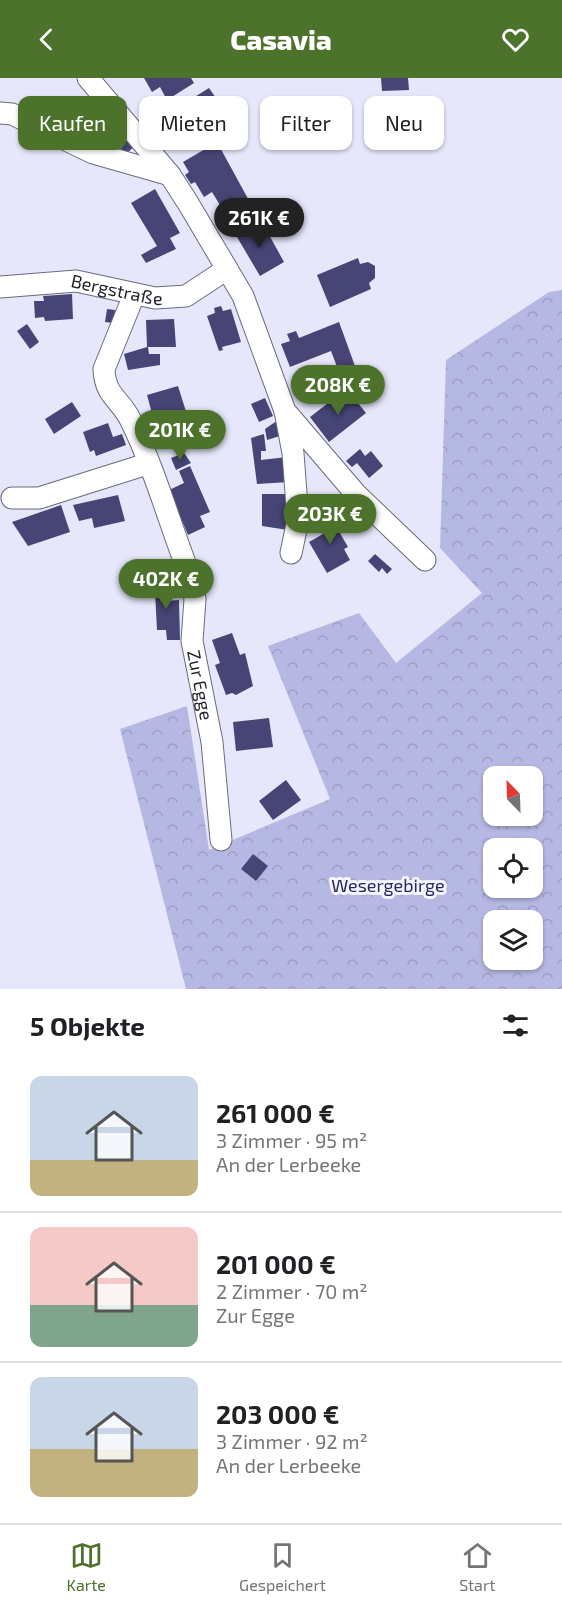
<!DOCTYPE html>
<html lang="de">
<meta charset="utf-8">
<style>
:root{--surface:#fff;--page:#f2f2f2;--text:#202124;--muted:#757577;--line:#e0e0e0;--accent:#4c722c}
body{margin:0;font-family:"Exo 2",sans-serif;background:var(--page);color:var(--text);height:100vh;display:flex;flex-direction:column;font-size:22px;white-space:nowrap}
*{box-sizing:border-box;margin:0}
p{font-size:20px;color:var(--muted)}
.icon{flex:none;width:33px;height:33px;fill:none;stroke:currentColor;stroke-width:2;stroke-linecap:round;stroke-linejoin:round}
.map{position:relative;height:911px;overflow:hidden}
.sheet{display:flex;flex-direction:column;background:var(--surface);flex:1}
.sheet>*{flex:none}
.banner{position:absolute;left:18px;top:18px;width:526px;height:54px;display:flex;gap:12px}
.needle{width:39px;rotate:337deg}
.tools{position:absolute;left:483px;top:688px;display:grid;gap:12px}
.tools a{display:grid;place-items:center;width:60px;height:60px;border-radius:12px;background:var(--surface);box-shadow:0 2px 4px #0004;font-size:30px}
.price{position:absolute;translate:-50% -51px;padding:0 14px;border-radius:21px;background:var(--accent);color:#fff;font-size:20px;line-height:39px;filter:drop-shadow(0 2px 3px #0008)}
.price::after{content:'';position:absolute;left:50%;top:36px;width:18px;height:14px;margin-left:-9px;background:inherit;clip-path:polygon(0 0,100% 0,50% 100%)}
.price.current{background:#222;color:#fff}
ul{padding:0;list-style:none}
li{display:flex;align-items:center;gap:18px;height:150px;padding:0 30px}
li+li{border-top:2px solid var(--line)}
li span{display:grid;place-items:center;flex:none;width:168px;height:120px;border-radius:12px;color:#555}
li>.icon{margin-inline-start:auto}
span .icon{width:72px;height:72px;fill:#fffc;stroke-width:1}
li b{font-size:26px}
h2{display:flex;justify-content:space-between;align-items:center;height:72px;padding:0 30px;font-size:26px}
.tag{padding:0 21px;border-radius:12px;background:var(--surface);box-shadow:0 2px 4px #0004;font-size:21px;line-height:54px}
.tag.current{background:var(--accent);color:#fff}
header{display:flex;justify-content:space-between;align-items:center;height:78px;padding:0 30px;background:var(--accent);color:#fff;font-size:27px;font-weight:800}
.menu{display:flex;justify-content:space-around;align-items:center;height:84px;border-top:2px solid var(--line);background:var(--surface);font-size:16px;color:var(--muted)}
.menu a{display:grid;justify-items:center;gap:3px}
.menu .current{color:var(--accent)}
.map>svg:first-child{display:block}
.forest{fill:url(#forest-crowns);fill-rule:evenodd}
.building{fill:#464576}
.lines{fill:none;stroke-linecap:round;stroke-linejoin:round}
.minor-casing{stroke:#6a6b7c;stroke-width:23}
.minor{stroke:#fff;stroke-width:21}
.labels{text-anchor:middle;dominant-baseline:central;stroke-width:6;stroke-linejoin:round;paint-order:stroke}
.street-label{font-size:18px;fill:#222229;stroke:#f5f5fd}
.park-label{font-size:18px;fill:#2a2365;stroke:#f5f5fd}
</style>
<header><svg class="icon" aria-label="back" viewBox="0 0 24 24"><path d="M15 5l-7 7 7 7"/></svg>Casavia<svg class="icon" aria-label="heart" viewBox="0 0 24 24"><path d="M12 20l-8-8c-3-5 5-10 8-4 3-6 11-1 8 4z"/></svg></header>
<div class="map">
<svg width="562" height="911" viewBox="0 0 562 911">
<defs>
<pattern id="forest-crowns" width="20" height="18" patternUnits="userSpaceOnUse" patternTransform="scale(1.5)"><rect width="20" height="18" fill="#b6b8e4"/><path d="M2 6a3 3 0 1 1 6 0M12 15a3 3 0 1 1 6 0" fill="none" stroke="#9c9ec4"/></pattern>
</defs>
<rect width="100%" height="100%" fill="#e6e7fa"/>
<path class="forest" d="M562,212V911H186L120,651L187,628L209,772L330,721L268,568L359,535L396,585L482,515L440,470L446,282L549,214ZM494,699H532V738H494ZM494,771H532V810H494ZM494,843H532V882H494Z"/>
<g class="building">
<path d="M144,0H191L194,5L167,22L160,9L152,14Z"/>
<path d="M381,0H408L409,12L382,13Z"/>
<path d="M209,10L218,23L204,37L193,20Z"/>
<path d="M95,16L124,52L113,62L100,48L88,58L70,38L80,29L78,26L83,21L86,24Z"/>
<path d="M159,24L175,39L164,51L147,36Z"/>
<path d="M127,55L137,66L126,76L116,65Z"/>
<path d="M217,64L252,128L229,142L212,114L204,119L195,104L191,106L185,97L189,94L183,84Z"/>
<path d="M155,111L180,155L170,160L176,171L146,185L141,177L157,168L131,125Z"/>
<path d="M251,144L260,160L268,155L284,184L260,198L234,154Z"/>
<path d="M358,180L360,186L368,184L375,188V200L369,205L371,211L330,229L317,197Z"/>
<path d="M72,216L73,241L45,243L44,239L35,240L34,223H44L43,218Z"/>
<path d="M221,228L223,233L231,231L241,264L222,269L223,272L219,273L207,238L215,235L214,230Z"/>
<path d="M107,231L115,232L113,245L105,244Z"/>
<path d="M174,241L176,269H148L149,276H160V287L128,292L124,276L147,269L146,242Z"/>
<path d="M339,244L355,288L339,294L331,273L290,289L281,266L290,263L287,256L296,253L299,260Z"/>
<path d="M27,246L39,264L30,271L17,253Z"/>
<path d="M178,308L189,343L157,354L147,317Z"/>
<path d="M350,315L366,335L329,364L310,339L336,319L340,323Z"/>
<path d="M265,320L273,338L259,344L251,326Z"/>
<path d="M72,324L81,338L54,356L45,341Z"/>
<path d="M278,342L283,357L267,362L265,351Z"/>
<path d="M108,345L113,359L122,356L126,367L96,378L94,372L90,374L83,354Z"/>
<path d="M264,356L266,373H261V382L287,379L289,404L257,406L251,360Z"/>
<path d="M360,371L365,378L371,373L383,388L369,400L357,385L352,389L346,383Z"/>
<path d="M184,375L191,385L176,392L171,380Z"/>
<path d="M190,388L210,434L200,438L205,449L188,457L169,412L184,405L179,393Z"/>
<path d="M262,416H289L288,452L262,448Z"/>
<path d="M118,417L125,443L94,450L92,440L79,443L73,427Z"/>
<path d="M61,427L70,454L28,468L12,444Z"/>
<path d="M329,436L348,469L344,471L350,482L327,495L309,464L323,456L316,444Z"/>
<path d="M375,476L392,491L387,496L382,490L379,494L368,483Z"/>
<path d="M154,495H164L166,523L179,522L180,562H167L166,552H157Z"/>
<path d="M232,555L240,577L245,575L253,608L236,617L232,615L226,617L215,587L220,585L212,562Z"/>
<path d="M269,640L273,669L236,673L233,644Z"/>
<path d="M286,702L301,722L273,742L259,723Z"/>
<path d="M253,776L268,788L256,803L241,791Z"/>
</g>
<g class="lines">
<defs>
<g id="minor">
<path d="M88,0L170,97L188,125L243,218L285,333L356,416L425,482"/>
<path d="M0,35L12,36L93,75L170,97"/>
<path id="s1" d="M0,209L76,203L155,220L186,218L227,191"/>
<path id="s2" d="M134,217L104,291C105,319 121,321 131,343C155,392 170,447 190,498L195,521L192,563L212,664L221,762"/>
<path d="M285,333L293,375L298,442L291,475"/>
<path d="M12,420H39L147,386"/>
</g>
</defs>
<use href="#minor" class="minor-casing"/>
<use href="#minor" class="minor"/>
</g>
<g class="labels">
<g class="street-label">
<text stroke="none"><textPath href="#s1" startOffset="118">Bergstraße</textPath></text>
<text stroke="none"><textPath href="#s2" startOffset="416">Zur Egge</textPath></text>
</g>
<g class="park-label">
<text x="388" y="807">Wesergebirge</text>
</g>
</g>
</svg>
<div class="tools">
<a><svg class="needle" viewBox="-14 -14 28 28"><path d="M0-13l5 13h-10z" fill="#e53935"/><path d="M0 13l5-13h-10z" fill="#757577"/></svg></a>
<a><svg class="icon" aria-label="locate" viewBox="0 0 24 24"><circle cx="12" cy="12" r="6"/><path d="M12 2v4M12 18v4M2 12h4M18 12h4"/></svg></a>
<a><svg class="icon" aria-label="layers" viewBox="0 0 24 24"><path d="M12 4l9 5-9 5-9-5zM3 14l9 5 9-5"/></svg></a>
</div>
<b class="price current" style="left:259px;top:171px">261K €</b>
<b class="price" style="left:338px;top:338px">208K €</b>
<b class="price" style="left:180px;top:383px">201K €</b>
<b class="price" style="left:330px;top:467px">203K €</b>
<b class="price" style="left:166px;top:532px">402K €</b>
<div class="banner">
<a class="tag current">Kaufen</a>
<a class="tag">Mieten</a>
<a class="tag">Filter</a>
<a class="tag">Neu</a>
</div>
</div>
<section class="sheet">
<h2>5 Objekte<svg class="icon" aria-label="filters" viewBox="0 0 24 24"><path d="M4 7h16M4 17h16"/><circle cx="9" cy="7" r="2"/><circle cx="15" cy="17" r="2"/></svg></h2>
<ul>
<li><span style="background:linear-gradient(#c9d6e8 70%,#c2b280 0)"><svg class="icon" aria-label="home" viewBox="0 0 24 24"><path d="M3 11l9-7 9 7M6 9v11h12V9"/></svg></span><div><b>261 000 €</b><p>3 Zimmer · 95 m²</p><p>An der Lerbeeke</p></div></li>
<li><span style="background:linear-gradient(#f6c9c9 65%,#7fa58c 0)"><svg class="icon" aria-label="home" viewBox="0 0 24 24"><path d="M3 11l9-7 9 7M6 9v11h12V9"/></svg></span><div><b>201 000 €</b><p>2 Zimmer · 70 m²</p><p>Zur Egge</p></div></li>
<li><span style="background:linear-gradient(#c9d6e8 60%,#c2b280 0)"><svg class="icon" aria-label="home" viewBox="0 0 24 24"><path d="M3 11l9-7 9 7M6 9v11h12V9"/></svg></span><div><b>203 000 €</b><p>3 Zimmer · 92 m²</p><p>An der Lerbeeke</p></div></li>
</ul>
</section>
<nav class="menu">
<a class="current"><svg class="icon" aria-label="map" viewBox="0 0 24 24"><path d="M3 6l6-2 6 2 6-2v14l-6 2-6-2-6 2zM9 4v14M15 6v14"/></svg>Karte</a>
<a><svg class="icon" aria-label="saved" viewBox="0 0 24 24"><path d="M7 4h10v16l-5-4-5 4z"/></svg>Gespeichert</a>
<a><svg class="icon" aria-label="home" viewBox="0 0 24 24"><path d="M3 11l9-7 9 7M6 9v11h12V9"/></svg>Start</a>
</nav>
